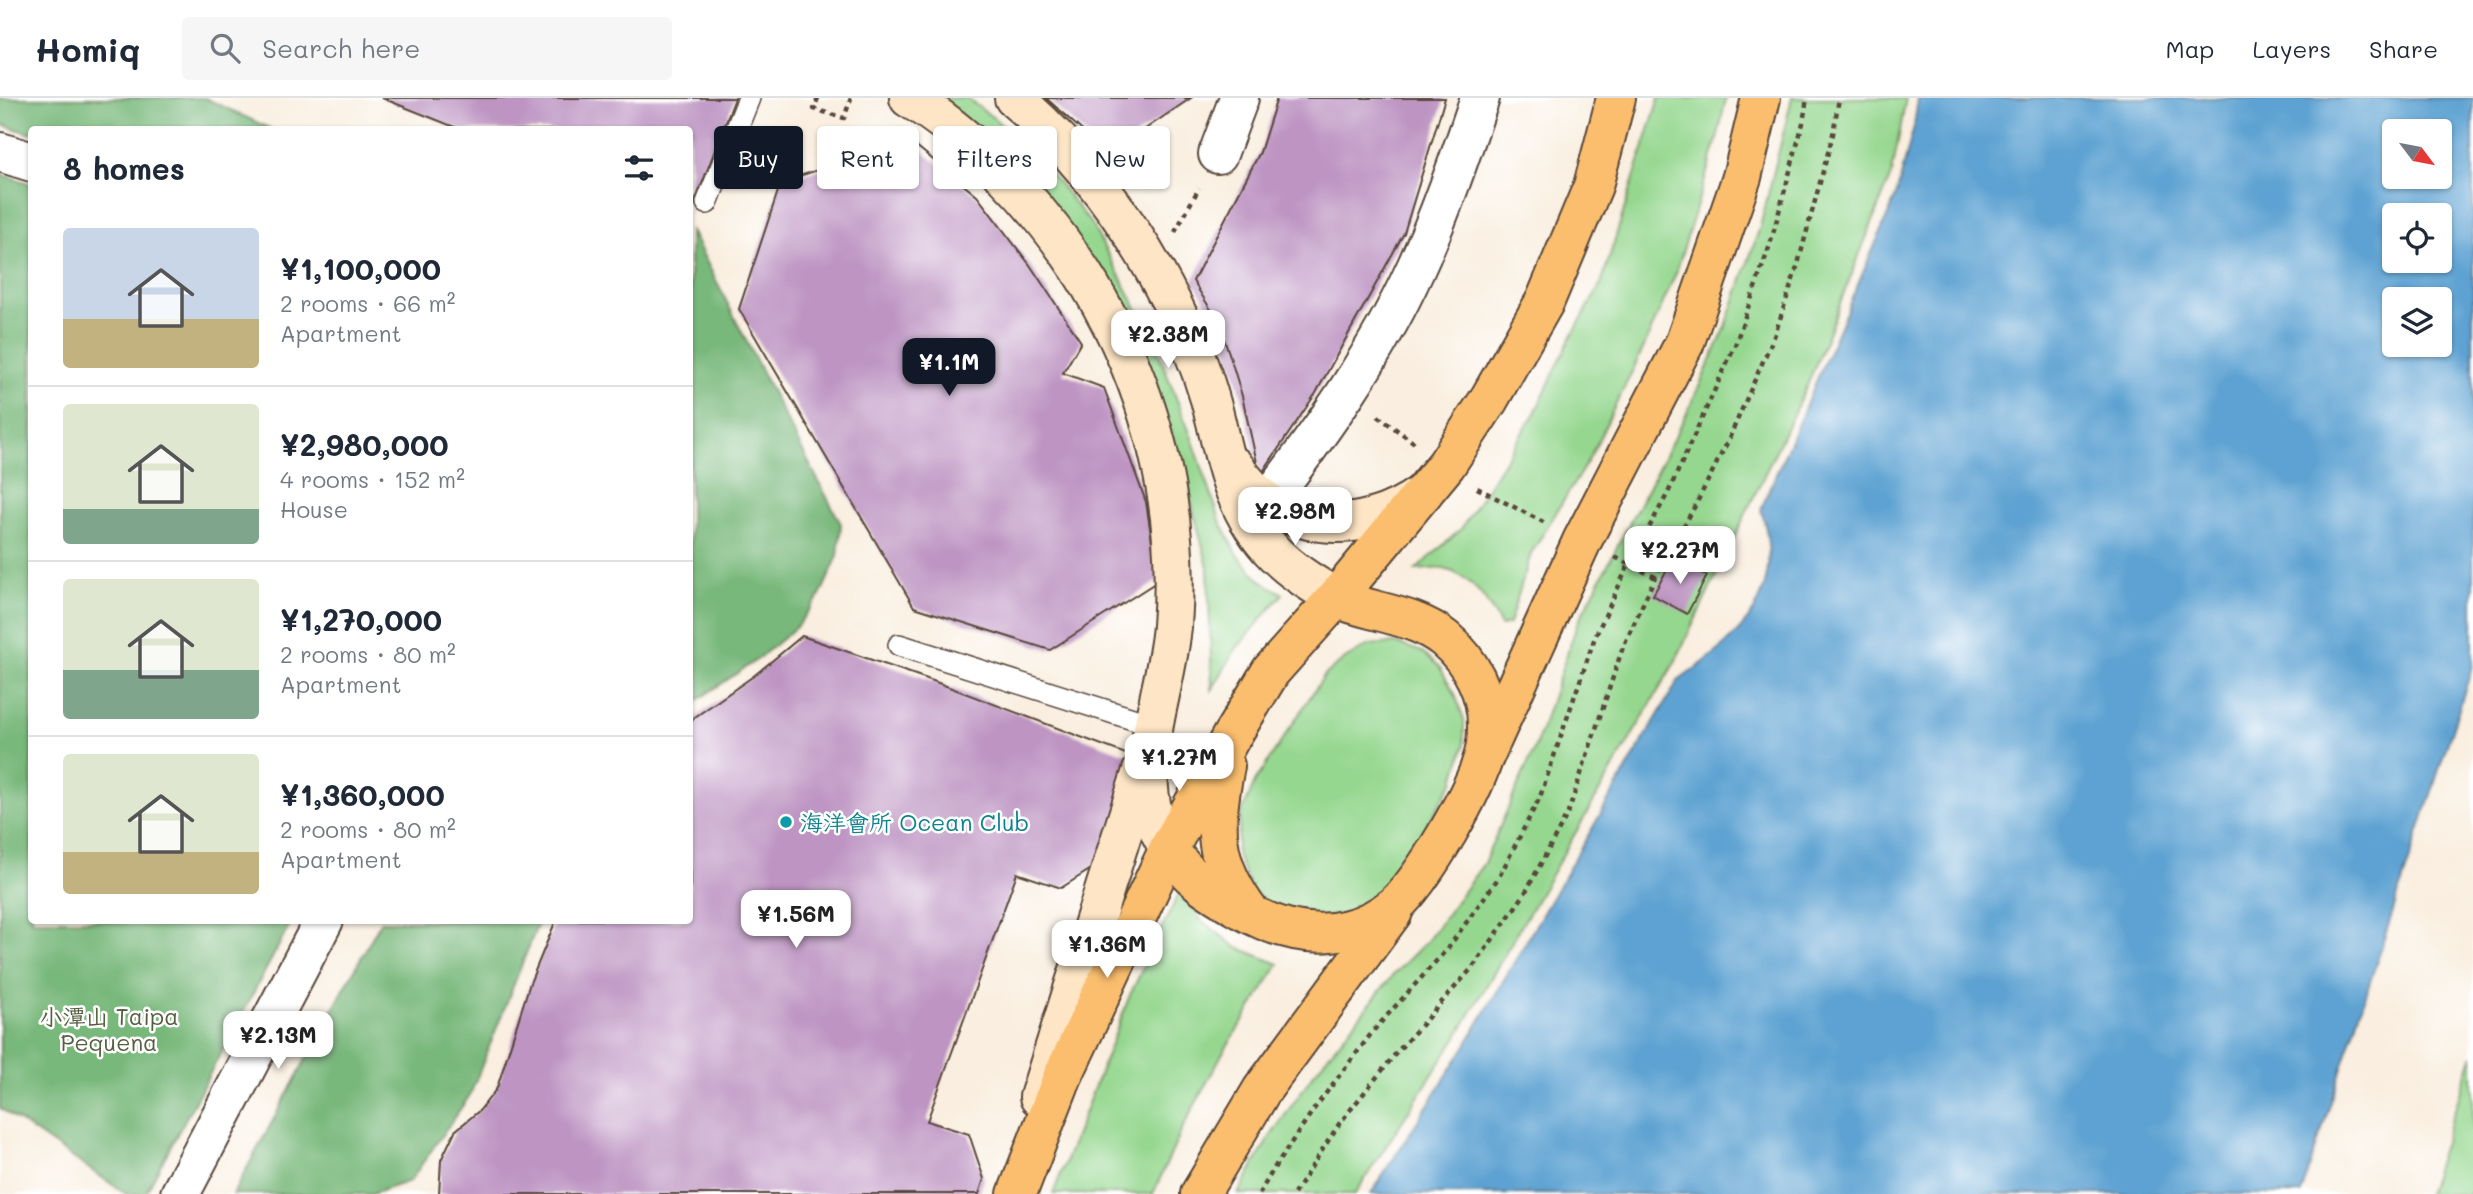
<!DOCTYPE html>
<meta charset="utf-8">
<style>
:root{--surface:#fff;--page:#f6f6f7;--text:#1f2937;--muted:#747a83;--line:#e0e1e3;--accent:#111827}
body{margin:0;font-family:Mali,"LXGW WenKai TC",sans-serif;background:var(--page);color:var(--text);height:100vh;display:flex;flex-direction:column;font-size:26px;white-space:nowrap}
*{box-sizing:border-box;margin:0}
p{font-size:23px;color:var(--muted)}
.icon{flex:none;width:38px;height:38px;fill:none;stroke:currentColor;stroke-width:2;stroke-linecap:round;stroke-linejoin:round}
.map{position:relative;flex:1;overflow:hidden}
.details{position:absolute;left:28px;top:28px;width:665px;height:798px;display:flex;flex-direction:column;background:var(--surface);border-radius:7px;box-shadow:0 2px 5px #0004}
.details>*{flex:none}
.hud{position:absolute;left:714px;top:28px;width:665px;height:63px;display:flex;gap:14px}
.needle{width:46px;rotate:122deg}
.tools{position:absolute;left:2382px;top:21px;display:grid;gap:14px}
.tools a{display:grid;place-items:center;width:70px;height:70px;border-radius:7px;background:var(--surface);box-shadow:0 2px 5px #0004;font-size:35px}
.price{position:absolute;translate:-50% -60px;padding:0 16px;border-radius:14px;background:#fff;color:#222;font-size:23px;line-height:46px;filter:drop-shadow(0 2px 4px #0008)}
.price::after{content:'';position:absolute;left:50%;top:42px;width:21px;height:16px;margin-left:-10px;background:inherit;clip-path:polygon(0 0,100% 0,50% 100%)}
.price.selected{background:var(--accent);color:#fff}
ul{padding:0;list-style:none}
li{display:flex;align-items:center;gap:21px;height:175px;padding:0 35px}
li+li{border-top:2px solid var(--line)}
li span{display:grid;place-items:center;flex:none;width:196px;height:140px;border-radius:7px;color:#555}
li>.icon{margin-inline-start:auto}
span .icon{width:84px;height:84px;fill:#fffc;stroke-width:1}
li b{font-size:30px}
h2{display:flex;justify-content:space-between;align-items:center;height:84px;padding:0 35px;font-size:30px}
.pill{padding:0 24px;border-radius:7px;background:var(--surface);box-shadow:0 2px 5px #0004;font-size:24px;line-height:63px}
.pill.selected{background:var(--accent);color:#fff}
header{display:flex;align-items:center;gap:42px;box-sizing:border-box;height:98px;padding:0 35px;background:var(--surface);border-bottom:2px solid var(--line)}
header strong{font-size:33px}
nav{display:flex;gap:38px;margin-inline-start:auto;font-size:24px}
.search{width:490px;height:63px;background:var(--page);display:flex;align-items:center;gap:18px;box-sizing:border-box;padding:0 24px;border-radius:7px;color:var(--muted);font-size:26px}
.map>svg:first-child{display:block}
.green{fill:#95d78f;stroke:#688056;stroke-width:2}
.forest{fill:#78b87a;stroke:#5a714c;stroke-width:2}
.water{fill:#5da2d2;stroke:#4c6678;stroke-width:2;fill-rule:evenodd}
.building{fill:#bd94c2}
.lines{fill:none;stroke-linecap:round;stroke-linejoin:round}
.lane-casing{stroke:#58473b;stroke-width:24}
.street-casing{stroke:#58473b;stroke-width:42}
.secondary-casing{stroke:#58473b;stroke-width:42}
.primary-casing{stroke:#58473b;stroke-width:42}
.path{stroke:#58473b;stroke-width:4.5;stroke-dasharray:5 5;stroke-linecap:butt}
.lane{stroke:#fff;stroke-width:21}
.street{stroke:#fff;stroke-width:38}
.secondary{stroke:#fde5c5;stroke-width:38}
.primary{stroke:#fabe6e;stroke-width:38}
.culture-dot{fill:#0f9aa8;stroke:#fff;stroke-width:2.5}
.labels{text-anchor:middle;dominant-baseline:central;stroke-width:5;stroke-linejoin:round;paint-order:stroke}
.culture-label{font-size:23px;fill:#0d838f;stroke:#fff;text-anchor:start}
.park-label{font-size:23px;fill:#565e40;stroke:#fff}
</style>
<header>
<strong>Homiq</strong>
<div class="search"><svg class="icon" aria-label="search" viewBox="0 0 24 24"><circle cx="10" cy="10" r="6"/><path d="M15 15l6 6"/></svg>Search here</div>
<nav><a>Map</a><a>Layers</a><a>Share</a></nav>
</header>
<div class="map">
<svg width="2473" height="1096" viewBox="0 0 2473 1096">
<rect width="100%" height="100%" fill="#fff"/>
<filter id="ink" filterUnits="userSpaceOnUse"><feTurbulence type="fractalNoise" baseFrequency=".0143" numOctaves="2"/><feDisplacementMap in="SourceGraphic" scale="14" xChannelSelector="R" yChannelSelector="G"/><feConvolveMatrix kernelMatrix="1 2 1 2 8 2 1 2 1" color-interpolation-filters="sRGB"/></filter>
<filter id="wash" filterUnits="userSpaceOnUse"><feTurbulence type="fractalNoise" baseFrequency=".00686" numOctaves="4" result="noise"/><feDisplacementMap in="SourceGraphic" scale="28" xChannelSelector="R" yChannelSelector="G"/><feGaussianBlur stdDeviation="1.57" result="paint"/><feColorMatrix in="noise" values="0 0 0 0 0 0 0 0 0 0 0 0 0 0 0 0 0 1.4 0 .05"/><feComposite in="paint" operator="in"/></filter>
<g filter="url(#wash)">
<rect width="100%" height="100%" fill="#f9eedf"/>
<g class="green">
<path d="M937,0H966L995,21L1037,58L1092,127L1151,236L1193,343L1221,425L1239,459L1260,482L1283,496L1235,552L1212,592L1208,469L1181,365L1149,273Z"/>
<path d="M1659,0H1726L1717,42L1676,175L1643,251L1590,359L1531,456L1509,526L1501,528C1488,504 1473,478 1444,471C1436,469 1424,472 1416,472L1461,431L1535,315L1569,243L1601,186Z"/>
<path d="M1792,0H1906L1892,75L1809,283L1675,564L1456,940L1355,1096H1238L1268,1042L1314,975L1394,876L1428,842L1484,765L1536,647L1578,524L1687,315L1725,231L1760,129Z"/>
<path d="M1395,545L1422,554L1439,568L1455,596L1464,622V649L1454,682L1406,763L1366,814L1289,822L1251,792L1236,755L1241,717L1255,684L1324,578L1345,561L1369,547Z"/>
<path d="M1182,789L1201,822L1236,849L1279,866L1222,956L1183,1029L1153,1096H1053L1130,897Z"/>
<path d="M2473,956V1096H2427Z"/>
</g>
<g class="forest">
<path d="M0,0H205L271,31L32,32L31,36L0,26Z"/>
<path d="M0,76L32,86V822L292,823L145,1096H126L0,1010Z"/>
<path d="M690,131L780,310L841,426L838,458L820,498L796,529L758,561L690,607Z"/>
<path d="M381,823H539L470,997L410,1083L372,1096H233Z"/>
</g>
<path class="water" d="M1918,0H2473V567L2301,1096H1371L1466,947L1678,583C1744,537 1787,497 1761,411L1896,98L1914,28ZM2394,33H2440V79H2394ZM2394,117H2440V163H2394ZM2394,201H2440V247H2394Z"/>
<g id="blocks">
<g class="building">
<path d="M382,0H735L690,117V32H462Z"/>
<path d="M1046,0H1191L1108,56Z"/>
<path d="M1277,0H1445L1404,135L1316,295L1260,378L1242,298L1229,255L1216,220L1193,183L1260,54Z"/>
<path d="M909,42L977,98L1030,167L1081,244L1063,275L1104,290L1146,404L1158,483L1050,552L914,509L739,211L781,84Z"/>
<path d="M1674,459L1707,478L1687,516L1653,497Z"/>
<path d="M802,538L933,583L1139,661L1099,766L1061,790L1017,775L927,1023L969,1036L984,1081L979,1096H439L441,1062L455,1033L480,1012L497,990L530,885L556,822H690V625L695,619L755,577Z"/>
</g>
</g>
</g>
<g filter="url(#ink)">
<use href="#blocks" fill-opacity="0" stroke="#58473b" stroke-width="2"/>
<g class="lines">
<defs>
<g id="lane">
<path d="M707,105L749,0"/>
<path d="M899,547L1155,628"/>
</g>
<g id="street">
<path d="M0,54L32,64"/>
<path d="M1218,56L1239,0"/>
<path d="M1268,403C1323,331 1376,257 1414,174C1440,118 1460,59 1480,0"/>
<path d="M180,1096L324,822"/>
</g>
<g id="secondary">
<path d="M909,0C943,20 975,48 1003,76C1121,195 1185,361 1172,528C1166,601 1124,684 1169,750"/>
<path d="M1014,0C1085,61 1141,138 1181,224C1195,255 1208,290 1216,324C1227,374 1238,419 1276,457C1294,475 1315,487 1336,500"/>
<path d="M1234,368C1279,436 1360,441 1423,395"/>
<path d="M1039,999L1142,673"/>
</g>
<g id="primary">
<path d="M1481,666L1582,443L1685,244L1742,79L1761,0"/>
<path d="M1225,668C1213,730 1212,764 1251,816"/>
<path d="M1169,750C1186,779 1212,795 1241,811C1273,829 1311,841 1348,831C1365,827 1382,818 1395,807C1423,782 1468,703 1481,667C1485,655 1487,642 1487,630C1488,596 1471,563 1445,541C1414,516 1372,515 1336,500"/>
<path d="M1017,1096L1062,980L1169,750L1231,639L1271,573L1336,500L1446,367L1488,303L1545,203L1593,88L1616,0"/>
<path d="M1200,1096L1262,992L1393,814"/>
</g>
</defs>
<use href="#lane" class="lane-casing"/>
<use href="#street" class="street-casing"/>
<use href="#secondary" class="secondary-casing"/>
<use href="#primary" class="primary-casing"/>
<g class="path">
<path d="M818,0L814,11L844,20L851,0"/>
<path d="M1175,134L1199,90"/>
<path d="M1378,318L1416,346"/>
<path d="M1477,390L1547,426"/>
<path d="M1615,459L1655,479"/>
<path d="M1259,1096L1276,1067L1314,1011L1374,932L1448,850L1499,779L1540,699L1595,539L1629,466L1668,395L1735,247L1770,147L1803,25L1807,0"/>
<path d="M1294,1096L1339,1026L1397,954L1473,869L1524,797L1568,715L1622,552L1655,479L1695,408L1728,343L1775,236L1798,166L1833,36L1839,0"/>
</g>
<use href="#lane" class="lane"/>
<use href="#street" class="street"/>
<use href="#secondary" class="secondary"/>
<use href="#primary" class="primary"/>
</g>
</g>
<circle class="culture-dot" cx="786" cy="724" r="7"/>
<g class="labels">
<g class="culture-label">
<text x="800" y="724">海洋會所 Ocean Club</text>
</g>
<g class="park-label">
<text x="109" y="918">小潭山 Taipa<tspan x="109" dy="26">Pequena</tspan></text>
</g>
</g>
</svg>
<div class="tools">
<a><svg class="needle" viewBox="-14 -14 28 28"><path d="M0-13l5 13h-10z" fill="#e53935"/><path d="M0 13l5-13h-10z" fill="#747a83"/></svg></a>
<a><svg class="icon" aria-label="locate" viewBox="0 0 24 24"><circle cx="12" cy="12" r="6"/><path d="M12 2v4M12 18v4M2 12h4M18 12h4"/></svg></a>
<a><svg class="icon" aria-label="layers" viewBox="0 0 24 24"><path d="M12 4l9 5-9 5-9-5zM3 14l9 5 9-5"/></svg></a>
</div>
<b class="price" style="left:1168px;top:272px">¥2.38M</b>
<b class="price selected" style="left:949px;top:300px">¥1.1M</b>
<b class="price" style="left:1295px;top:449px">¥2.98M</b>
<b class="price" style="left:1680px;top:488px">¥2.27M</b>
<b class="price" style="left:1179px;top:695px">¥1.27M</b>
<b class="price" style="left:796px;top:852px">¥1.56M</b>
<b class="price" style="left:1107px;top:882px">¥1.36M</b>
<b class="price" style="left:278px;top:973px">¥2.13M</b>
<div class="hud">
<a class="pill selected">Buy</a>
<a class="pill">Rent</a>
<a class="pill">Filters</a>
<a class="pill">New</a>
</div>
<section class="details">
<h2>8 homes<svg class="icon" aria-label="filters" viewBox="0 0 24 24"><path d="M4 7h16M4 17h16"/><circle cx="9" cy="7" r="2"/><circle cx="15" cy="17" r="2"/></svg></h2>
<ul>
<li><span style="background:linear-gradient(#c9d6e8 65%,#c2b280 0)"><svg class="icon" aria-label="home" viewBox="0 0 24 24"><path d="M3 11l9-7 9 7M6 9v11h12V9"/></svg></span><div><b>¥1,100,000</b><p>2 rooms · 66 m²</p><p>Apartment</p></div></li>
<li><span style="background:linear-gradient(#dfe7d0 75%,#7fa58c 0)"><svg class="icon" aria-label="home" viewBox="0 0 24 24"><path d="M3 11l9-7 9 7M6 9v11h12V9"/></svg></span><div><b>¥2,980,000</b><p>4 rooms · 152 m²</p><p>House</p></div></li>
<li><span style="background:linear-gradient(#dfe7d0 65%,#7fa58c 0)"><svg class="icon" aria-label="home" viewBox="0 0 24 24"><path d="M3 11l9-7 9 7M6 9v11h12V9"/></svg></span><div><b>¥1,270,000</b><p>2 rooms · 80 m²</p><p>Apartment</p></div></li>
<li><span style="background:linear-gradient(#dfe7d0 70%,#c2b280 0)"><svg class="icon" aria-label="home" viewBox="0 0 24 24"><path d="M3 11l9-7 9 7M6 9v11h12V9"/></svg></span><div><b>¥1,360,000</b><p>2 rooms · 80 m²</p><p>Apartment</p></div></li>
</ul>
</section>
</div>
